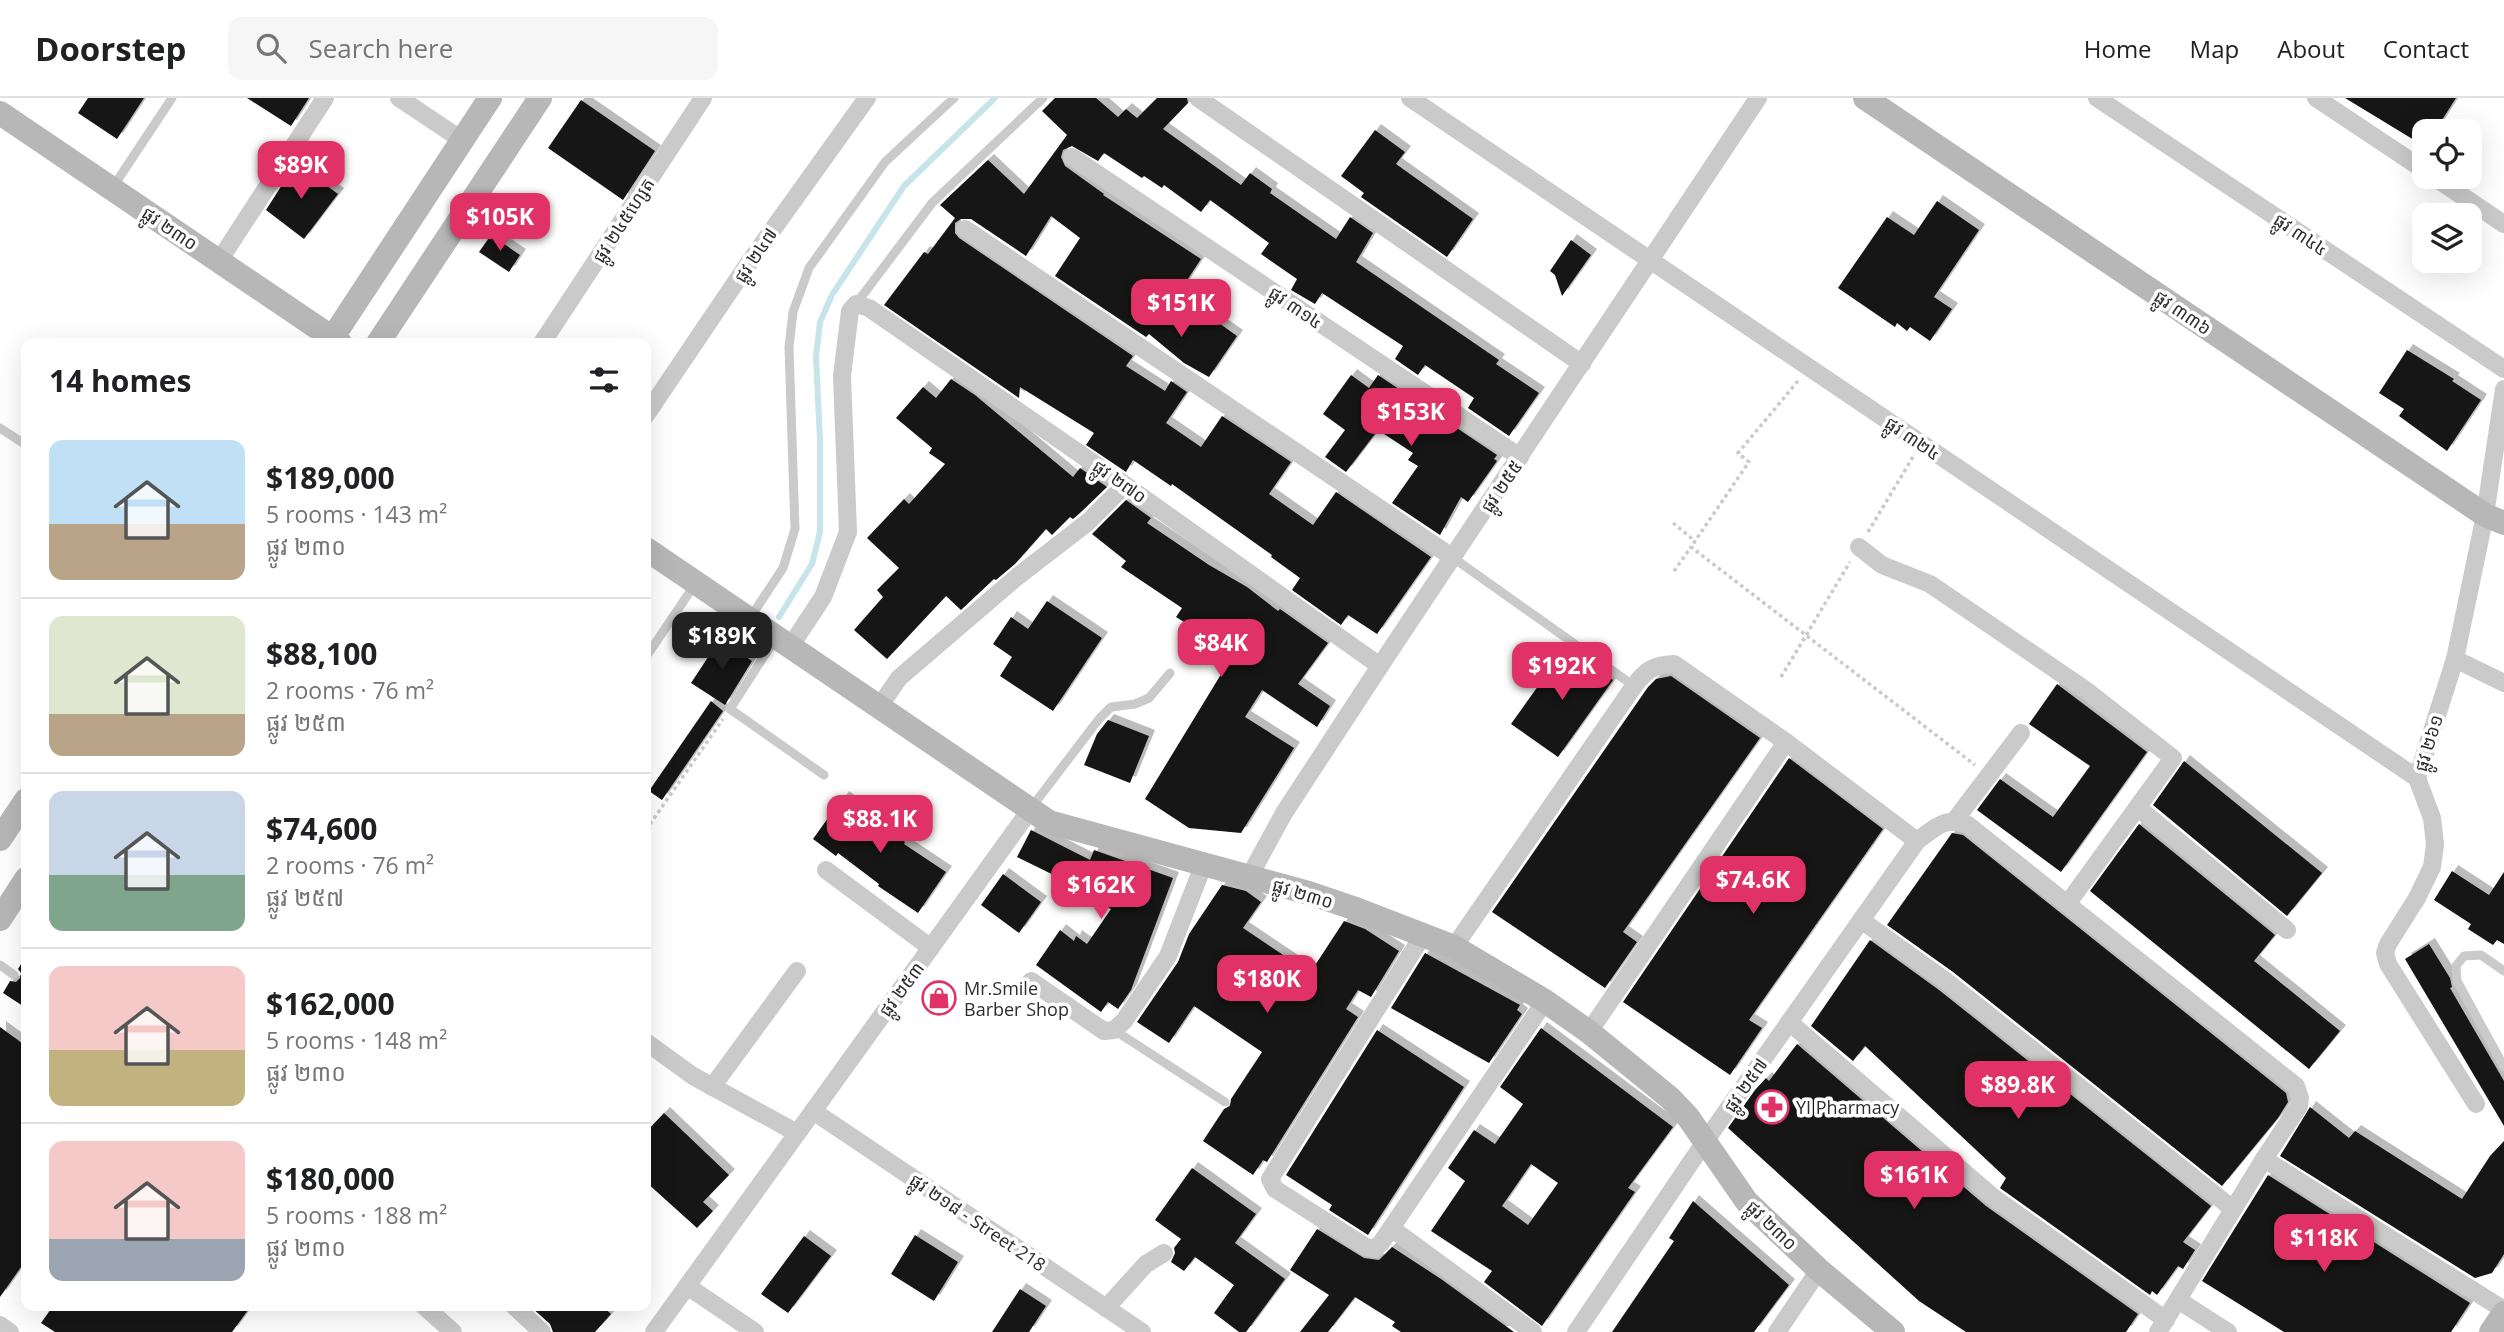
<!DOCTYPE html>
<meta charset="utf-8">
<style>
:root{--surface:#fff;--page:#f6f6f6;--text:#202124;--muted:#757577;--line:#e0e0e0;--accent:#e03266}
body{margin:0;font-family:"Open Sans","Noto Sans Khmer",sans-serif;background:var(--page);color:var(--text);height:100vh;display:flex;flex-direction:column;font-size:26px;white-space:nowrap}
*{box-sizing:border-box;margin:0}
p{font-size:23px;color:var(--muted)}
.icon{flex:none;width:38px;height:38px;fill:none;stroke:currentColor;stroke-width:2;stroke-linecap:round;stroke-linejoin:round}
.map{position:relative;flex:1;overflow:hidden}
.side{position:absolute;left:21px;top:240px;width:630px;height:973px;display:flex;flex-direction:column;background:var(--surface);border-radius:14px;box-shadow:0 7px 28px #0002}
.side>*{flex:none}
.fabs{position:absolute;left:2412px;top:21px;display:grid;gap:14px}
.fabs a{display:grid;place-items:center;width:70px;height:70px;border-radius:14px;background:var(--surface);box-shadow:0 7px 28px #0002;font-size:35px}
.price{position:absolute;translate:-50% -60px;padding:0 16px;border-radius:14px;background:var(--accent);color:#fff;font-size:23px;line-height:46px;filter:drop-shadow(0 2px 4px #0008)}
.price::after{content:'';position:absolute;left:50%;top:42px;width:21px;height:16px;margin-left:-10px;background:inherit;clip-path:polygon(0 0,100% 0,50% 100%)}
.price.current{background:#222;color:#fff}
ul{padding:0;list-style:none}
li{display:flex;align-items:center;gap:21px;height:175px;padding:0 28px}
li+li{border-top:2px solid var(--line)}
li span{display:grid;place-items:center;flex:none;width:196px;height:140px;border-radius:14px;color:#555}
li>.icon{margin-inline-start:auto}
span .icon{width:84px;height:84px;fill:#fffc;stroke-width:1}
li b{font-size:30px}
h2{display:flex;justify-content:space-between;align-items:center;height:84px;padding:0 28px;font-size:30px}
header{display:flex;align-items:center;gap:42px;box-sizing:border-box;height:98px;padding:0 35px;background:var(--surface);border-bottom:2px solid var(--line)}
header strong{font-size:33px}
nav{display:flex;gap:38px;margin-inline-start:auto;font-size:24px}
.search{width:490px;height:63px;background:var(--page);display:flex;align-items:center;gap:18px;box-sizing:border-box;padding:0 24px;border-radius:14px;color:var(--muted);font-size:26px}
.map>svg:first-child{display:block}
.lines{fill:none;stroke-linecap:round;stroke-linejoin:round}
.stream{stroke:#c6e4ea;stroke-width:6}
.building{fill:#141414;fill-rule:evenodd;filter:url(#shadow)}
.path{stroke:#cacaca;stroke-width:3.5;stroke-dasharray:3.5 3.5;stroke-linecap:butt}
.lane{stroke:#cacaca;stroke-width:9}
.street{stroke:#cacaca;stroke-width:18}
.secondary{stroke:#b7b7b7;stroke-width:24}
.labels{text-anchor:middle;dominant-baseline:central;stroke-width:7;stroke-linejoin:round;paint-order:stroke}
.street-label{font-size:18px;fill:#2d2d2d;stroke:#fff}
.poi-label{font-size:18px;fill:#2d2d2d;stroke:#fff;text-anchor:start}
</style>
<header>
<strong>Doorstep</strong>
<div class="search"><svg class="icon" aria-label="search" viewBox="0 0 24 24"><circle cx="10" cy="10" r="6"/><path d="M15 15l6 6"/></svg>Search here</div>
<nav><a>Home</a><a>Map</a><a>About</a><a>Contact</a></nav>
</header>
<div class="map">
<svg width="2504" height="1234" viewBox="0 0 2504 1234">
<defs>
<filter id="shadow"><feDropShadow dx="6" dy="-6" stdDeviation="0" flood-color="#0004"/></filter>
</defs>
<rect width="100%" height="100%" fill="#fff"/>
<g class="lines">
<path class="stream" d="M779,519L812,466L820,434V342L816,259L820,224L832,197L904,88L995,0"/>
</g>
<g class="building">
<path d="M88,0H144L117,41L78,15Z"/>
<path d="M247,0H309L291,28Z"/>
<path d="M1055,0H1096L1118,19L1126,11L1137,20L1157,0H1187L1188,5L1163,31L1241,87L1250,75L1272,91L1270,95L1336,141L1350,119L1373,135L1356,164L1499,262L1496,266L1539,295L1509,338L1468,310L1474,300L1425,267L1418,277L1395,261L1403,248L1322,195L1315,206L1291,192L1297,181L1261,156L1269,145L1210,102L1201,114L1164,87L1162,90L1144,78L1142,80L1104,55L1098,63L1072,48L1063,52L1061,59L1065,68L1104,96L1103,97L1201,161L1178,196L1237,238L1209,279L1184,265L1149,236L1146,239L1055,178L1080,140L1051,118L1026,158L971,121H961L955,125V135L959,140L1133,258L1126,268L1165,293L1171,283L1187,294L1166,325L1201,349L1222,318L1291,364L1269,396L1313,427L1336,394L1431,459L1377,536L1348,517L1341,527L1292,492L1300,480L1271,459L1272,457L1172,386L1171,388L1133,362L1126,374L1086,347L1094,335L1020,289L1019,300L884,207L924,154L928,156L955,120L940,107L988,62L1024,96L1067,37L1042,13Z"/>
<path d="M2345,0H2456L2435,33H2424V48Z"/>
<path d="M581,2L655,53L623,102L548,50Z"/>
<path d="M1375,32L1405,54L1396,66L1473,121L1447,159L1361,99L1364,95L1341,78Z"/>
<path d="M296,65L338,96L304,141L266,112Z"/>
<path d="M1937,103L1979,132L1934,199L1952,211L1930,243L1910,229L1907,233L1897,225L1895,229L1838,190L1887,119L1914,137Z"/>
<path d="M491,137L520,157L509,174L479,154Z"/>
<path d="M1571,142L1591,157L1562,198L1555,177L1550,173Z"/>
<path d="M2407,252L2454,281L2452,283L2481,302L2447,353L2399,318L2404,311L2379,295Z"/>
<path d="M1351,277L1369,290L1378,277L1497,357L1494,361L1497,363L1468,404L1461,399L1440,437L1392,405L1418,368L1408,362L1413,355L1378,332L1346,374L1325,359L1345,332L1323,316Z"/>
<path d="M951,281L975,297L1073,379L1080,370L1107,389L1080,415L1073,421L1070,419L1052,437L1046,431L1015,466L996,482L994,481L961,512L946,498L887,561L854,532L883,499L877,492L899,470L867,440L904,401L909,406L945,366L929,355L932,350L896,320L923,289L936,300Z"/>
<path d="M1126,402L1151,420L1147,425L1209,467L1247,489L1278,513L1280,511L1328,545L1298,586L1330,608L1317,629L1262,592L1245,619L1294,650L1241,735L1189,730L1145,701L1234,555L1176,519L1182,510L1121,469L1126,463L1092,436Z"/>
<path d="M1047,503L1102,540L1053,613L1000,578L1012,559L993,546L1011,519L1028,531Z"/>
<path d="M720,541L752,563L725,607L691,585Z"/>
<path d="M1566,549L1613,582L1558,659L1511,626Z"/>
<path d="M1671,578L1760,640L1623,834L1637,844L1605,890L1492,814L1648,589L1656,581Z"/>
<path d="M2057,586L2147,654L2061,774L1977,712L2000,681L2053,719L2090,668L2029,626Z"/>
<path d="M711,603L723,613L662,702L649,693Z"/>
<path d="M1108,622L1149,638L1130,685L1084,667L1097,636Z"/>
<path d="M1789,660L1883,731L1749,922L1762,930L1730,977L1623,904Z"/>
<path d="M2184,663L2322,775L2287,818L2153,707Z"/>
<path d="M843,699L905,744L904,746L946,774L918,815L878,788L879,786L838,755L836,758L813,741Z"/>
<path d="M2139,726L2275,837L2254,863L2340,933L2309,971L2090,793Z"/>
<path d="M1031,732L1090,762L1094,752L1173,780L1131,892L1118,911L1108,904L1101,914L1036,867L1060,832L1074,843L1076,838L1087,846L1111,811L1076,794L1078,789L1017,759Z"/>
<path d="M1952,735L1963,737L2286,995L2288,1004L2278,1020L2222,1088L1953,874L1887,827Z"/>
<path d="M2452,773L2489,797L2504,774V846L2497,842L2493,847L2468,831L2471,826L2434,802Z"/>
<path d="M1003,776L1041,804L1019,835L981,807Z"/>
<path d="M1222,787L1246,793L1261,804L1243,830L1310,875L1344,823L1365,831L1399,853L1371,899L1358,892L1346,911L1358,919L1267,1064L1263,1062L1253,1077L1203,1043L1224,1011L1230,1008L1231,1001L1262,954L1194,908L1169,945L1137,924L1178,864L1189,836Z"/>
<path d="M1870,842L1939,892L2211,1108L2183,1144L2195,1152L2183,1171L2178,1168L2157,1197L2152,1193L2150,1197L2000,1090L2006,1080L1865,948L1853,963L1811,928Z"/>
<path d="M2429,846L2450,880L2452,889L2450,890L2504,983V1028L2405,861Z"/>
<path d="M1425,855L1520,907L1517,912L1522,916L1489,965L1391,910Z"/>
<path d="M26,858V910L3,895L10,883L16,884L20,880L21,875L18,871Z"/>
<path d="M0,929L26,948V1162L0,1199Z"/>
<path d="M1541,930L1673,1029L1628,1090L1635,1094L1542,1228L1484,1184L1492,1173L1431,1133L1465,1083L1448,1070L1474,1032L1495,1046L1523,1006L1500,989ZM1531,1066L1558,1085L1528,1127L1502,1108Z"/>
<path d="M1377,932L1464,989L1368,1137L1329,1112L1332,1107L1286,1077Z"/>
<path d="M1797,946L1986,1108L2138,1216L2126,1234H1966L1919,1203L1728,1030L1755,992L1766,980L1769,983Z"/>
<path d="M2310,1009L2349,1040L2355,1033L2462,1101L2490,1058L2504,1043V1156L2492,1175L2475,1180L2280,1058Z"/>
<path d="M664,1015L729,1077L703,1104L713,1113L697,1130L646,1084V1034Z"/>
<path d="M1192,1070L1256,1116L1235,1145L1285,1181L1246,1234H1239L1214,1215L1234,1187L1195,1159L1184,1173L1171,1164L1175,1155L1174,1150L1181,1141L1155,1122Z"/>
<path d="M2268,1077L2470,1205L2451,1234H2284L2202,1183Z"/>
<path d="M1693,1103L1789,1187L1754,1234H1612L1674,1143L1669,1140Z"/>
<path d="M1317,1131L1364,1160L1379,1162L1392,1149L1441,1181L1514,1234H1401L1392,1228L1395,1224L1355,1199L1328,1234H1300L1329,1197L1290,1172Z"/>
<path d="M915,1137L958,1164L934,1203L891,1176Z"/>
<path d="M804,1138L831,1158L788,1215L761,1196Z"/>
<path d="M1020,1191L1046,1208L1029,1234H992Z"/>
<path d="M53,1208H251L232,1234H55L41,1225Z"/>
<path d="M530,1208H602L611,1216L595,1234H553L550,1226Z"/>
</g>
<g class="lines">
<g class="path">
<path d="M1798,283L1738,355L1749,364L1691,449L1975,667"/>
<path d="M1673,425L1695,443"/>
<path d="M1868,434L1913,359"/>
<path d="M1674,473L1691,449"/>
<path d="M1781,579L1850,464"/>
<path d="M646,732L723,621"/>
</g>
<g class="lane">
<path d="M113,89L172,0"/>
<path d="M856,206L932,105L1043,0"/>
<path d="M0,330L26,347"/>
<path d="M1452,459L1634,588"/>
<path d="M750,520L783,470L795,431L789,249L793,214L809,170L885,64L954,0"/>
<path d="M775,541L730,611L824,677"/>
<path d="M646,559L695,486"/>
<path d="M1031,710L1099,621L1111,609L1135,606L1149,600L1170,575"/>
<path d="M0,867L14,877"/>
<path d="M2504,873L2481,857L2464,858L2456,868L2457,883L2504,969"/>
<path d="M1114,932L1225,1004"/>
</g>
<g class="street">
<path d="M399,0L462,42"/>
<path d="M1198,0L1582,266"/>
<path d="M1410,0L2417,680"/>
<path d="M2097,0L2504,271"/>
<path d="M2316,0L2424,72"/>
<path d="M1072,59L1520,359"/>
<path d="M2434,79L2504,126"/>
<path d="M965,131L1452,459"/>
<path d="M219,163L325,0"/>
<path d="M542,245L703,0"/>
<path d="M646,317L748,166L867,0"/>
<path d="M1859,449L1882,467L1930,486L2087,593L2173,660L2068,805"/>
<path d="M790,549L823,499L848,434L842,278L850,213L856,206L869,210L1125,387L1380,568"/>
<path d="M2455,561L2504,585"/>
<path d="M879,609L899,580L1018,478L1088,424L1125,387"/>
<path d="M2138,710L2287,832"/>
<path d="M1955,722L2021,635"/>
<path d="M826,772L931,850"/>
<path d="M1249,779L1284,715L1380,568L1758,0"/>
<path d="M1861,822L1946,883L2233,1111"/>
<path d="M1423,837L1270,1081L1275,1091L1366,1149L1375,1151L1381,1145L1545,903"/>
<path d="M1454,849L1634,588C1646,572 1653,567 1674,566L1786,644L1917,743"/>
<path d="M1031,883L1104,933L1114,932L1124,923L1168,858L1203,768"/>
<path d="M1789,924L1993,1099L2166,1222"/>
<path d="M1589,934L1786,644"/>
<path d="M646,944L693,978L797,1035"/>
<path d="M712,989L797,873"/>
<path d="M2476,1006L2388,866L2385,855L2388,846L2417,800L2432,769L2435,746L2432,720L2417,680L2455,561L2485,417L2504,291"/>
<path d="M813,1013L1142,1234"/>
<path d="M2264,1061L2504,1212"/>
<path d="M1391,1130L1533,1234"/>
<path d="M687,1188L755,1234"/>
<path d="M2178,1202L2228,1234"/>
<path d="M424,1208L453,1234"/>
<path d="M514,1208L542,1234"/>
<path d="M1106,1210L1146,1166L1164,1155"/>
<path d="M0,1227L10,1234"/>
<path d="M654,1234L1030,712"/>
<path d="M1576,1234L1704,1045L1917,743C1936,729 1945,718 1968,727L2296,988L2300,1000L2299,1008L2264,1061L2158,1234"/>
<path d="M1777,1234L1819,1172"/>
</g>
<g class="secondary">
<path d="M1865,0L2485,417L2504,425"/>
<path d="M0,15L340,245"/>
<path d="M329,245L490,0"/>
<path d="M378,245L540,0"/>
<path d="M646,451L1049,724L1309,795L1353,810L1454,849L1545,903L1589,934L1670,1000L1688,1019L1747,1104L1819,1172L1893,1234"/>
<path d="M0,741L26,702"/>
<path d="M0,821L26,781"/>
<path d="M2491,1234L2504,1215"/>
</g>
</g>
<defs>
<symbol id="shop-ring" viewBox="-11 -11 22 22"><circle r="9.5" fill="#fff" stroke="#e03266" stroke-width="1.5"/><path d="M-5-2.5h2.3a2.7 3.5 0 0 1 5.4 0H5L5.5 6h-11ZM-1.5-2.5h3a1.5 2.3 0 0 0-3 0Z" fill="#e03266"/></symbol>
<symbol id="pharmacy-ring" viewBox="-11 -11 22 22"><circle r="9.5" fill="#fff" stroke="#e03266" stroke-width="1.5"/><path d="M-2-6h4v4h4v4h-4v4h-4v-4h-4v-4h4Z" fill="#e03266"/></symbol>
</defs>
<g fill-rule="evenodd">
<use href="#shop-ring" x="920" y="881" width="38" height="38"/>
<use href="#pharmacy-ring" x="1753" y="990" width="38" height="38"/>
</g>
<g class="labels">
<g class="street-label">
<text transform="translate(623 122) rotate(-57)">ផ្លូវ ២៤៥ហ្សេត</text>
<text transform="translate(170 130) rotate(34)">ផ្លូវ ២៣០</text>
<text transform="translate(2301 136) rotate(34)">ផ្លូវ ៣៤៤</text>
<text transform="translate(755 157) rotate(-56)">ផ្លូវ ២៤៧</text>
<text transform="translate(1296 209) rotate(34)">ផ្លូវ ៣១៤</text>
<text transform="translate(2183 214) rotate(34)">ផ្លូវ ៣៣៦</text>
<text transform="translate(1913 340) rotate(34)">ផ្លូវ ៣២៤</text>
<text transform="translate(1120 383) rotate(35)">ផ្លូវ ២៧០</text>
<text transform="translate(1501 388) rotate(-56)">ផ្លូវ ២៥៥</text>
<text transform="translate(2428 645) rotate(-73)">ផ្លូវ ២៦១</text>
<text transform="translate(1303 795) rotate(17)">ផ្លូវ ២៣០</text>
<text transform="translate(901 891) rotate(-54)">ផ្លូវ ២៥៣</text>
<text transform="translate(1745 987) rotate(-55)">ផ្លូវ ២៥៧</text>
<text transform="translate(978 1124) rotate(34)">ផ្លូវ ២១៨ - Street 218</text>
<text transform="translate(1772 1127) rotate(44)">ផ្លូវ ២៣០</text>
</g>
<g class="poi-label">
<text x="964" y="890">Mr.Smile<tspan x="964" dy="21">Barber Shop</tspan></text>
<text x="1796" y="1009">YI Pharmacy</text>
</g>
</g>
</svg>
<div class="fabs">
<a><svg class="icon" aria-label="locate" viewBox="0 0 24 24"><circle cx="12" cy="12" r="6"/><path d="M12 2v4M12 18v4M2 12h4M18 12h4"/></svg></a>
<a><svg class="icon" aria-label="layers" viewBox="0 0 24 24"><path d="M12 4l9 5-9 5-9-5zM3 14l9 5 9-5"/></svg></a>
</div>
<b class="price" style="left:301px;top:103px">$89K</b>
<b class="price" style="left:500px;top:155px">$105K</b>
<b class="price" style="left:1181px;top:241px">$151K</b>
<b class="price" style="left:1411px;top:350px">$153K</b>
<b class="price current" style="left:722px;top:574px">$189K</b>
<b class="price" style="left:1221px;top:581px">$84K</b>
<b class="price" style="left:1562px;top:604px">$192K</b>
<b class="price" style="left:880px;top:757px">$88.1K</b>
<b class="price" style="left:1753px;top:818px">$74.6K</b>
<b class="price" style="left:1101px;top:823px">$162K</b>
<b class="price" style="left:1267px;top:917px">$180K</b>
<b class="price" style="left:2018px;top:1023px">$89.8K</b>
<b class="price" style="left:1914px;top:1113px">$161K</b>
<b class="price" style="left:2324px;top:1176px">$118K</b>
<section class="side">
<h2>14 homes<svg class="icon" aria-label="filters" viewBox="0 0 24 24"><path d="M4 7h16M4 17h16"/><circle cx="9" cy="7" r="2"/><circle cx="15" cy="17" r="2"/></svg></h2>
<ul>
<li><span style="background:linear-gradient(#bfe0f5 60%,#b9a48a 0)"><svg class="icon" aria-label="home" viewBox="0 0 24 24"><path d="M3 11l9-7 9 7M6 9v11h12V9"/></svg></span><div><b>$189,000</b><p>5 rooms · 143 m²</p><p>ផ្លូវ ២៣០</p></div></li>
<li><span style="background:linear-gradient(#dfe7d0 70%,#b9a48a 0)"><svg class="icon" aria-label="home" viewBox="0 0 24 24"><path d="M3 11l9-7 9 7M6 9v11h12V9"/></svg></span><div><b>$88,100</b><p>2 rooms · 76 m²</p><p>ផ្លូវ ២៥៣</p></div></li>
<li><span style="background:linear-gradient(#c9d6e8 60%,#7fa58c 0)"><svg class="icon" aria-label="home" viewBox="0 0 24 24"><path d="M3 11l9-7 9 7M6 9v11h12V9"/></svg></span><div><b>$74,600</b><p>2 rooms · 76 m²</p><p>ផ្លូវ ២៥៧</p></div></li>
<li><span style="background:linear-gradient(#f6c9c9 60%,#c2b280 0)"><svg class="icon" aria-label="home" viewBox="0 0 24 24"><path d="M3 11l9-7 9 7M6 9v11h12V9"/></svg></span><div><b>$162,000</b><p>5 rooms · 148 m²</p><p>ផ្លូវ ២៣០</p></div></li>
<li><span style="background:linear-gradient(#f6c9c9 70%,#9aa5b1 0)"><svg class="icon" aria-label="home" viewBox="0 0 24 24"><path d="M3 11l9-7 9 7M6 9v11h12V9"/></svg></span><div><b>$180,000</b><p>5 rooms · 188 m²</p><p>ផ្លូវ ២៣០</p></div></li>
</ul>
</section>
</div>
